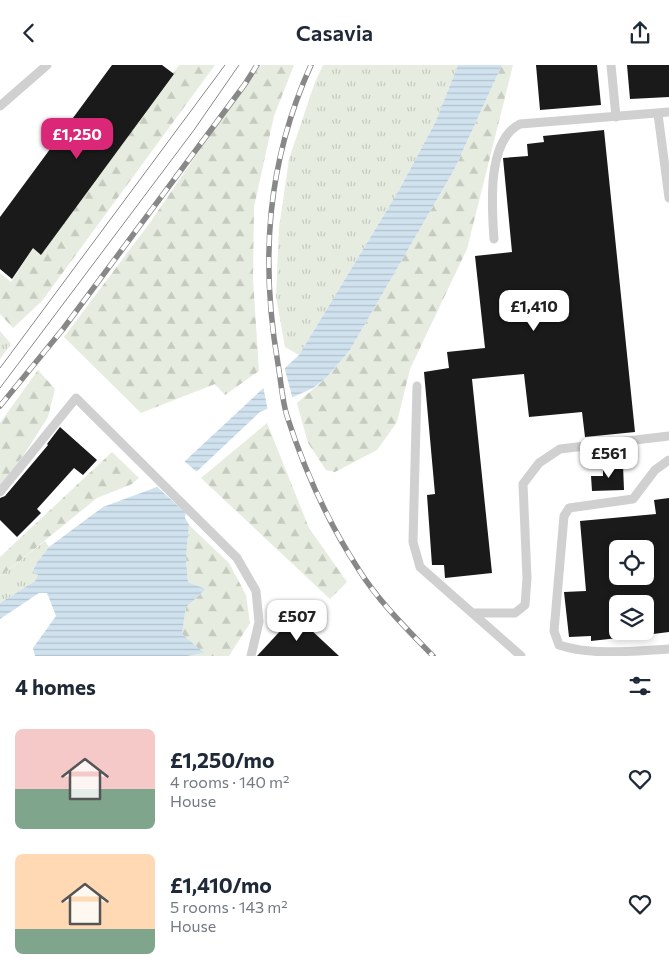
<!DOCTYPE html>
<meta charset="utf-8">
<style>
:root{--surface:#fff;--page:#f2f2f3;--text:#1f2937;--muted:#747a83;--accent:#db2777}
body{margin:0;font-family:Commissioner,sans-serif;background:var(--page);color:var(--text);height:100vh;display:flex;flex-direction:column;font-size:19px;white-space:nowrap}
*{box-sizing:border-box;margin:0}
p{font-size:16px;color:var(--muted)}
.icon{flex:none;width:28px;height:28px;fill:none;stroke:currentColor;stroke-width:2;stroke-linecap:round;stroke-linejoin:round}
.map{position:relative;height:591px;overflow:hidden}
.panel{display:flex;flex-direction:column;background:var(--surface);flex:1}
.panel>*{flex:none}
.buttons{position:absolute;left:609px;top:475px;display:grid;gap:10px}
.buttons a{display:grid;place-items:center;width:45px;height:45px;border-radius:8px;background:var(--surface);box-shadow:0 2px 8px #0003;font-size:25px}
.price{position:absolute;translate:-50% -42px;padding:0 11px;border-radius:10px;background:#fff;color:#222;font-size:16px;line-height:32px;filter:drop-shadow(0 1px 2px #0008)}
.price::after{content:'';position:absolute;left:50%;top:30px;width:15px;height:11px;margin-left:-8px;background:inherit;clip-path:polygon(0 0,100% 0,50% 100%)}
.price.selected{background:var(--accent);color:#fff}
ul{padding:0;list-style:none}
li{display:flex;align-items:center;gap:15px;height:125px;padding:0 15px}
li span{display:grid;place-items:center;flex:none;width:140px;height:100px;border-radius:8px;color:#555}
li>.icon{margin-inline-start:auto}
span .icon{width:60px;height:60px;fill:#fffc;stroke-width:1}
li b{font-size:21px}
h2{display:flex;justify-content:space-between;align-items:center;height:60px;padding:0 15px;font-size:21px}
header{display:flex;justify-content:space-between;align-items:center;height:65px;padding:0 15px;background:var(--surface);font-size:22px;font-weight:600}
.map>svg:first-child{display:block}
.grass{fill:url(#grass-tufts)}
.forest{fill:url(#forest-firs)}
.water{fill:url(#water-rules)}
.pier{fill:#fff}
.building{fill:#1a1a1a;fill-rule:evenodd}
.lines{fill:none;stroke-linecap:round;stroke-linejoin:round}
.lane{stroke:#d0d0d0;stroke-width:9}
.tram{stroke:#888;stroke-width:1}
.rail-casing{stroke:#888;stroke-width:5.5}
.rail{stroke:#fff;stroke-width:4;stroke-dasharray:11;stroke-linecap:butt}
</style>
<header><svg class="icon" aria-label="back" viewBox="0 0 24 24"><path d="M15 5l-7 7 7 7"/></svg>Casavia<svg class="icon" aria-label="share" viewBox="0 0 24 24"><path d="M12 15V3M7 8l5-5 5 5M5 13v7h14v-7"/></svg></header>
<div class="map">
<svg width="669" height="591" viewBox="0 0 669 591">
<defs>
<pattern id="grass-tufts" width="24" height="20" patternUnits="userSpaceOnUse" patternTransform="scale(1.25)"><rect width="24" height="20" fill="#e6ecdf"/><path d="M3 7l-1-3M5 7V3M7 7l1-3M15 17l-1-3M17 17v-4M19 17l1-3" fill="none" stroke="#c6cbc0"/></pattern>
<pattern id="forest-firs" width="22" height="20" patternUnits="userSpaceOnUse" patternTransform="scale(1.25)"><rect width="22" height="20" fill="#e6ecdf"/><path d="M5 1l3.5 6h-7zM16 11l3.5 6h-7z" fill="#c6cbc0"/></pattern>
<pattern id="water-rules" width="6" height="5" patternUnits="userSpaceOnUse" patternTransform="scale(1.25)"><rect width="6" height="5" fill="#cfe2ee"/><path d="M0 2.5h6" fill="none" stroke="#b2c2cd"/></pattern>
</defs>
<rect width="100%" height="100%" fill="#fff"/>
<g class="grass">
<path d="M323,0H458L435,58L399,125L299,290L285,282L276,232L279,163L289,94L315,17Z"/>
<path d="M0,266L11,279L0,294Z"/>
<path d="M45,476L49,482L37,497L32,506L38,510L35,516L0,538V512Z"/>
</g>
<g class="forest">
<path d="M179,0H215L42,236L13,263L0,249V208L11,217L33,183L41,190Z"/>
<path d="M261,0H294L274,51L254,142L253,214L259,306L225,330L215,319L141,348L64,272L149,159L232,38Z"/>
<path d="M502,0H513L467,184L410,304L397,357L377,385L335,407L326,405L308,378L297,338L326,313L350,285L454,105Z"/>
<path d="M38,305L55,324L48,352L23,391L0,420V358Z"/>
<path d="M267,358L309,463L347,517L330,534L201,413Z"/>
<path d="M112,387L139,413L132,419L97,433L0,512V492Z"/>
<path d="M189,460L229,498L246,530L250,558L229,591H187L203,588L182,569L186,542L206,524L188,517L186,493Z"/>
</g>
<path class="water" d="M458,0H502L454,105L350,285L326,313L313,323L260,347L192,411L185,453L189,460L186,493L188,517L206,524L186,542L182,569L204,588L187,591H35L33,583L56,551L47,528H39L0,554V538L35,516L38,510L32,507L37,497L49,482L103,442L157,422L299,290L399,125L435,58Z"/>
<g class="pier">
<path d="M284,301L293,335L268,346L263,321Z"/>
<path d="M183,395L198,408L194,412L188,450L155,420Z"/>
</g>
<g class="building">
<path d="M112,0H162L174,9L41,190L33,183L12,214L0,204V152Z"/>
<path d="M536,0H597L601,40L540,45Z"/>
<path d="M627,0H669V32L630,34Z"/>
<path d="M604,65L635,367L585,372L582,347L529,352L524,309L472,314L492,508L445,513L444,500H432L427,430L435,429L424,307L449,303L447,287L485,283L475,191L512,187L503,93L528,91L527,79L544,77L543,71Z"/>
<path d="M60,362L97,395L83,410L74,403L37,444L41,448L17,472L0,455V433L5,431L48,380L47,379Z"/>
<path d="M623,400L624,425L592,426L591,411H603V401Z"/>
<path d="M669,433V567L645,570V539H618V573L591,576V571L569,572L564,527L586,526L580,456L656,449L654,435ZM618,484H645V511H618Z"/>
<path d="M295,550L339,591H257Z"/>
</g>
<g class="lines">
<g class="lane">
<path d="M611,0L616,52"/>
<path d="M0,41L47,0"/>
<path d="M658,49L669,133"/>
<path d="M494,174C492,143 486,76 520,59L669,47"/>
<path d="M417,321L413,477L420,502L521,591"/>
<path d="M669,395L655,405L633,434L569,443L564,451L554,566L559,580C592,591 634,586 669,584"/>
<path d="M0,427L76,333L237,493L256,526L259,557L251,591"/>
<path d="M475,548H515L525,540L527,513L523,419L539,398L560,384L669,371"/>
</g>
<g class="tram">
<path d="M0,303L225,0"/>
<path d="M0,323L194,65L239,0"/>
</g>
<defs>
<g id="rail">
<path d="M311,0C267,97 260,195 278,299C281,316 282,335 287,351C304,404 329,459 359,505C379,537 407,564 433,591"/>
<path d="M0,341L63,264L245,19L257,0"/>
</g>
</defs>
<use href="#rail" class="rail-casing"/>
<use href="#rail" class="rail"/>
</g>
</svg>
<div class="buttons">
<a><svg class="icon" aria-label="locate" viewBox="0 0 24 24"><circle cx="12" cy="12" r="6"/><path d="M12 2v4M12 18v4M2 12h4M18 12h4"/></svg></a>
<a><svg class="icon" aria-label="layers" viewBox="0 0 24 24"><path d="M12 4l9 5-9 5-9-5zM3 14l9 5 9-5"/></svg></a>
</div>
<b class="price selected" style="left:77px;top:95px">£1,250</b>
<b class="price" style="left:534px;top:267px">£1,410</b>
<b class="price" style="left:609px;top:414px">£561</b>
<b class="price" style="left:297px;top:577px">£507</b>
</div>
<section class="panel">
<h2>4 homes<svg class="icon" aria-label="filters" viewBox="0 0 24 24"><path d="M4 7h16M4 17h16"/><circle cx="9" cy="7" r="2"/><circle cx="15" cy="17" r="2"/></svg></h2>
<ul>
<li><span style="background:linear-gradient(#f6c9c9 60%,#7fa58c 0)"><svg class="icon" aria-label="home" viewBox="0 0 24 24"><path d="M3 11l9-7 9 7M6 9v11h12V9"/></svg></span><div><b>£1,250/mo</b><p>4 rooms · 140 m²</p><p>House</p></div><svg class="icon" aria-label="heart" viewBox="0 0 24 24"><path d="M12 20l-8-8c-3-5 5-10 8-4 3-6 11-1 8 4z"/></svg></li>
<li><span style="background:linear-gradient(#ffd9b3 75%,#7fa58c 0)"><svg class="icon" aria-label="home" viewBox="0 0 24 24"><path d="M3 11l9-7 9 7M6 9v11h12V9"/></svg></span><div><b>£1,410/mo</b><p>5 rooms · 143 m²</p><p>House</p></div><svg class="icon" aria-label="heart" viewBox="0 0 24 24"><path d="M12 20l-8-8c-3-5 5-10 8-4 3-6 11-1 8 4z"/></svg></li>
</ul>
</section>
